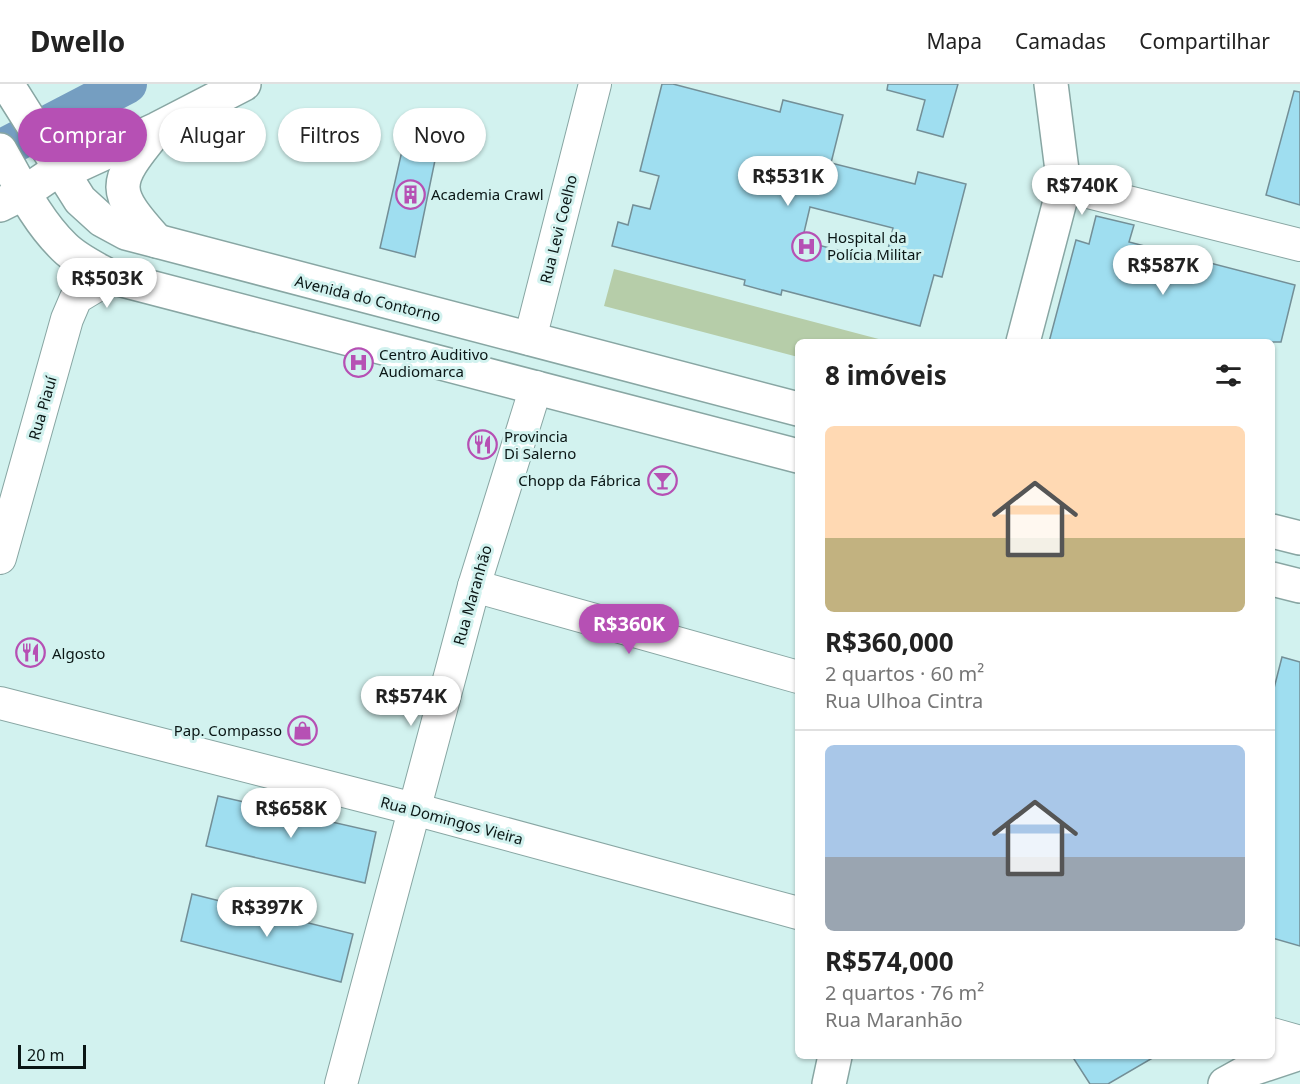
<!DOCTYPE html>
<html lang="pt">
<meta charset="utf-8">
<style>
:root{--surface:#fff;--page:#f6f6f6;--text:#222;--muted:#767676;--line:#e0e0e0;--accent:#b650b4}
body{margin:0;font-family:"Noto Sans",sans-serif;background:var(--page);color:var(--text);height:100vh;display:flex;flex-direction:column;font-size:22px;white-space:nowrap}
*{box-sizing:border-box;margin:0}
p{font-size:20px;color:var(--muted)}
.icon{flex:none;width:33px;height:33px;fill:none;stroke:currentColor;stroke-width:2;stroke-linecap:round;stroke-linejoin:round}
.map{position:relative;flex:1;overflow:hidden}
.side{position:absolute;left:795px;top:255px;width:480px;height:720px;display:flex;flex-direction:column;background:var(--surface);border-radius:9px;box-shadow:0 2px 4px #0004}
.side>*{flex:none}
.banner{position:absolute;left:18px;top:24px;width:570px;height:54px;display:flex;gap:12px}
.scale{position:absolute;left:18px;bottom:15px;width:68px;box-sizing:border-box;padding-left:6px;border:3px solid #0a1615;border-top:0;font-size:16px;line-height:21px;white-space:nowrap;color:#0a1615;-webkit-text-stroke:4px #d2f2ef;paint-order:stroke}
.price{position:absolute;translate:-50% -51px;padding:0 14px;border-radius:21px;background:#fff;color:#222;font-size:20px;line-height:39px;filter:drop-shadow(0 2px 3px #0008)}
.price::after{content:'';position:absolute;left:50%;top:36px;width:18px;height:14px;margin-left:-9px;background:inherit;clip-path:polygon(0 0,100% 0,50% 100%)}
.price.selected{background:var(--accent);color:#fff}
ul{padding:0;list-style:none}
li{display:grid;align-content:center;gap:12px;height:318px;padding:0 30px}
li+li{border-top:2px solid var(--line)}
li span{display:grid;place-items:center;height:186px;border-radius:9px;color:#555}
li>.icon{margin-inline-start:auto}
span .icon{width:108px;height:108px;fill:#fffc;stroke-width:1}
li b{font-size:26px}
h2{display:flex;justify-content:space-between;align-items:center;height:72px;padding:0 30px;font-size:26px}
.tag{padding:0 21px;border-radius:27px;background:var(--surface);box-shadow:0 2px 4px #0004;font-size:21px;line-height:54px}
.tag.selected{background:var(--accent);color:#fff}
header{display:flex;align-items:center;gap:36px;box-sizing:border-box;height:84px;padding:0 30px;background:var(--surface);border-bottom:2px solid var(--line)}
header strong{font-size:28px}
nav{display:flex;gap:33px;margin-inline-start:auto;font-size:21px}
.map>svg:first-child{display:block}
.green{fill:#b6cda9}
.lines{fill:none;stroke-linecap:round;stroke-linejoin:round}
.river{stroke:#759ec1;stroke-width:40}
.building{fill:#9fdef0;stroke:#738f97;stroke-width:1.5;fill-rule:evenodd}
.minor-casing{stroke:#88a6a3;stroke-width:34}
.major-casing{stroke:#88a6a3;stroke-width:36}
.minor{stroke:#fff;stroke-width:32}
.major{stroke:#fff;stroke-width:33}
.labels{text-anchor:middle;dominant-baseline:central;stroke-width:6;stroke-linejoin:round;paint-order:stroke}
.poi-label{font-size:15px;fill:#0a1615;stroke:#d2f2ef;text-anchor:start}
.street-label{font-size:15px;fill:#0a1615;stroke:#d2f2ef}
</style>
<header>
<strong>Dwello</strong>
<nav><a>Mapa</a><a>Camadas</a><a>Compartilhar</a></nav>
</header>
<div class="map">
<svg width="1300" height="1000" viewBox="0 0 1300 1000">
<rect width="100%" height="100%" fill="#d2f2ef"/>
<path class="green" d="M614,185L890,258H798V273L604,222Z"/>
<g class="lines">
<path class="river" d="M0,66L127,0"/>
</g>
<g class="building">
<path d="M662,0H673L780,28L783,16L843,31L831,79L915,100L918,88L966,100L942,193L934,191L920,242L782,206L781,211L744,201L745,196L612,162L618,138L628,141L633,121L650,125L659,92L640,87ZM810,123L893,144L885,178L802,157Z"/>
<path d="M888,0H958L943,53L917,46L925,16L887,6Z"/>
<path d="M1294,7L1300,8V121L1266,111Z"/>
<path d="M406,49L439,57L415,173L380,164Z"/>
<path d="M1096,132L1134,141L1129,158L1295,201L1281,258H1049L1076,156L1089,160Z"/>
<path d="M1282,573L1300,578V862L1272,854V612Z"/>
<path d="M218,712L376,748L365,799L206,762Z"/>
<path d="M192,810L353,850L341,898L181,857Z"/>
<path d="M1072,972H1156L1108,1000H1090Z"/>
</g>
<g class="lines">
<defs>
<g id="minor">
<path d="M1064,102L1300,161"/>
<path d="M530,255L595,0"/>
<path d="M0,474L67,235L76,214L111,193"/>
<path d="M474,502L798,593"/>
<path d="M0,619L414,725L798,829"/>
<path d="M1272,950L1300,958"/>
<path d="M341,1000L474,502L536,303"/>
</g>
<g id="major">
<path d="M7,0L80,116L102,136L126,149L798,325"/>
<path d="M155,48C112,100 112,107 157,157"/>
<path d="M0,66C19,99 36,136 64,163C77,176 95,184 111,193L798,372"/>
<path d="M0,121L24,109L59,85L81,80L157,45L244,0"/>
<path d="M1023,258L1064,102L1051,0"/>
<path d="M1272,447L1300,454"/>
<path d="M1272,495L1300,502"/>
<path d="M829,1000L835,972"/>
<path d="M1225,1000L1252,985L1300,969"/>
</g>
</defs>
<use href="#minor" class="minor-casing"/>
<use href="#major" class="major-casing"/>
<use href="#minor" class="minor"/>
<use href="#major" class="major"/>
</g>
<defs>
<symbol id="building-ring" viewBox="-11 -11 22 22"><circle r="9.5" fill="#d2f2ef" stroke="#b650b4" stroke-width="1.5"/><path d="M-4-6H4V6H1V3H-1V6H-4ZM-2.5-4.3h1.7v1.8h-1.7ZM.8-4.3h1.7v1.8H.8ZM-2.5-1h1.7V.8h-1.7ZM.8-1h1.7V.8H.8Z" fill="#b650b4"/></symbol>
<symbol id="hospital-ring" viewBox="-11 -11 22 22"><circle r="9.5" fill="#d2f2ef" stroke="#b650b4" stroke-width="1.5"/><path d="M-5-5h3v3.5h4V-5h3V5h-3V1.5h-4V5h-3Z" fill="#b650b4"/></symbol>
<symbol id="restaurant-ring" viewBox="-11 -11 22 22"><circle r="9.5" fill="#d2f2ef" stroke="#b650b4" stroke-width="1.5"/><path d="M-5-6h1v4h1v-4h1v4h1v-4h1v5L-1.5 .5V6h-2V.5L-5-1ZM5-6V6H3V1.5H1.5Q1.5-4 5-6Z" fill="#b650b4"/></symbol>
<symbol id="bar-ring" viewBox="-11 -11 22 22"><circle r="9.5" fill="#d2f2ef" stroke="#b650b4" stroke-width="1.5"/><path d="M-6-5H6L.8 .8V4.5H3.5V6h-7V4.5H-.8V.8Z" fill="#b650b4"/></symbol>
<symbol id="shop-ring" viewBox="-11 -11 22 22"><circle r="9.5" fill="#d2f2ef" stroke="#b650b4" stroke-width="1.5"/><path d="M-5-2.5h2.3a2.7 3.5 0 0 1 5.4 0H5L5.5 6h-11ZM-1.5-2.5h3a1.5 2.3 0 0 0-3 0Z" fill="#b650b4"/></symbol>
</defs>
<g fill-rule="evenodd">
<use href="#building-ring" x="394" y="94" width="33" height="33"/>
<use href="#hospital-ring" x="790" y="146" width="33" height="33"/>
<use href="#hospital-ring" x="342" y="262" width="33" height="33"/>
<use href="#restaurant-ring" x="466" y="344" width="33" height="33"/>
<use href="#bar-ring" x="646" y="380" width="33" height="33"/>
<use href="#restaurant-ring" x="14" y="552" width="33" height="33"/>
<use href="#shop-ring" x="286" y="630" width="33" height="33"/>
</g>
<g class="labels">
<g class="poi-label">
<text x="431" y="110">Academia Crawl</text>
<text x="827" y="153">Hospital da<tspan x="827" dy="17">Polícia Militar</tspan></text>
<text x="379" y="270">Centro Auditivo<tspan x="379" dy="17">Audiomarca</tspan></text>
<text x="504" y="352">Provincia<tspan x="504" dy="17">Di Salerno</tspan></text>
<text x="641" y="396" text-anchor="end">Chopp da Fábrica</text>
<text x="52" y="569">Algosto</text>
<text x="282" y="646" text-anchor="end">Pap. Compasso</text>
</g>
<g class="street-label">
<text transform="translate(558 145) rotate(-76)">Rua Levi Coelho</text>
<text transform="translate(368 214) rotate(14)">Avenida do Contorno</text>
<text transform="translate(42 324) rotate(-74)">Rua Piauí</text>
<text transform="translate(472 511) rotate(-74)">Rua Maranhão</text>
<text transform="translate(452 736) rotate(15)">Rua Domingos Vieira</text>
</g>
</g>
</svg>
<div class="scale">20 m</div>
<b class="price" style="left:788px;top:123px">R$531K</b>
<b class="price" style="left:1082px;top:132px">R$740K</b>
<b class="price" style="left:1163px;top:212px">R$587K</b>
<b class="price" style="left:107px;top:225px">R$503K</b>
<b class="price selected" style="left:629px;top:571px">R$360K</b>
<b class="price" style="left:411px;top:643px">R$574K</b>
<b class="price" style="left:291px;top:755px">R$658K</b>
<b class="price" style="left:267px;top:854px">R$397K</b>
<div class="banner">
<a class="tag selected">Comprar</a>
<a class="tag">Alugar</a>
<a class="tag">Filtros</a>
<a class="tag">Novo</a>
</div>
<section class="side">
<h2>8 imóveis<svg class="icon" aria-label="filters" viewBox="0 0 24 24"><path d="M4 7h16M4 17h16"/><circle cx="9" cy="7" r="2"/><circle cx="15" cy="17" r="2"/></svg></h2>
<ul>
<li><span style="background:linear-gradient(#ffd9b3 60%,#c2b280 0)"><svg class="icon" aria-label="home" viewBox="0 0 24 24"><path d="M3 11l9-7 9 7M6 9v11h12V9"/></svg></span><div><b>R$360,000</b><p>2 quartos · 60 m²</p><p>Rua Ulhoa Cintra</p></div></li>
<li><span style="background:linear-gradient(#a9c7e8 60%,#9aa5b1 0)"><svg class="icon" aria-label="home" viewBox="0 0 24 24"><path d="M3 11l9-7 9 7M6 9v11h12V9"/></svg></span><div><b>R$574,000</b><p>2 quartos · 76 m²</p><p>Rua Maranhão</p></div></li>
</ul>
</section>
</div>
